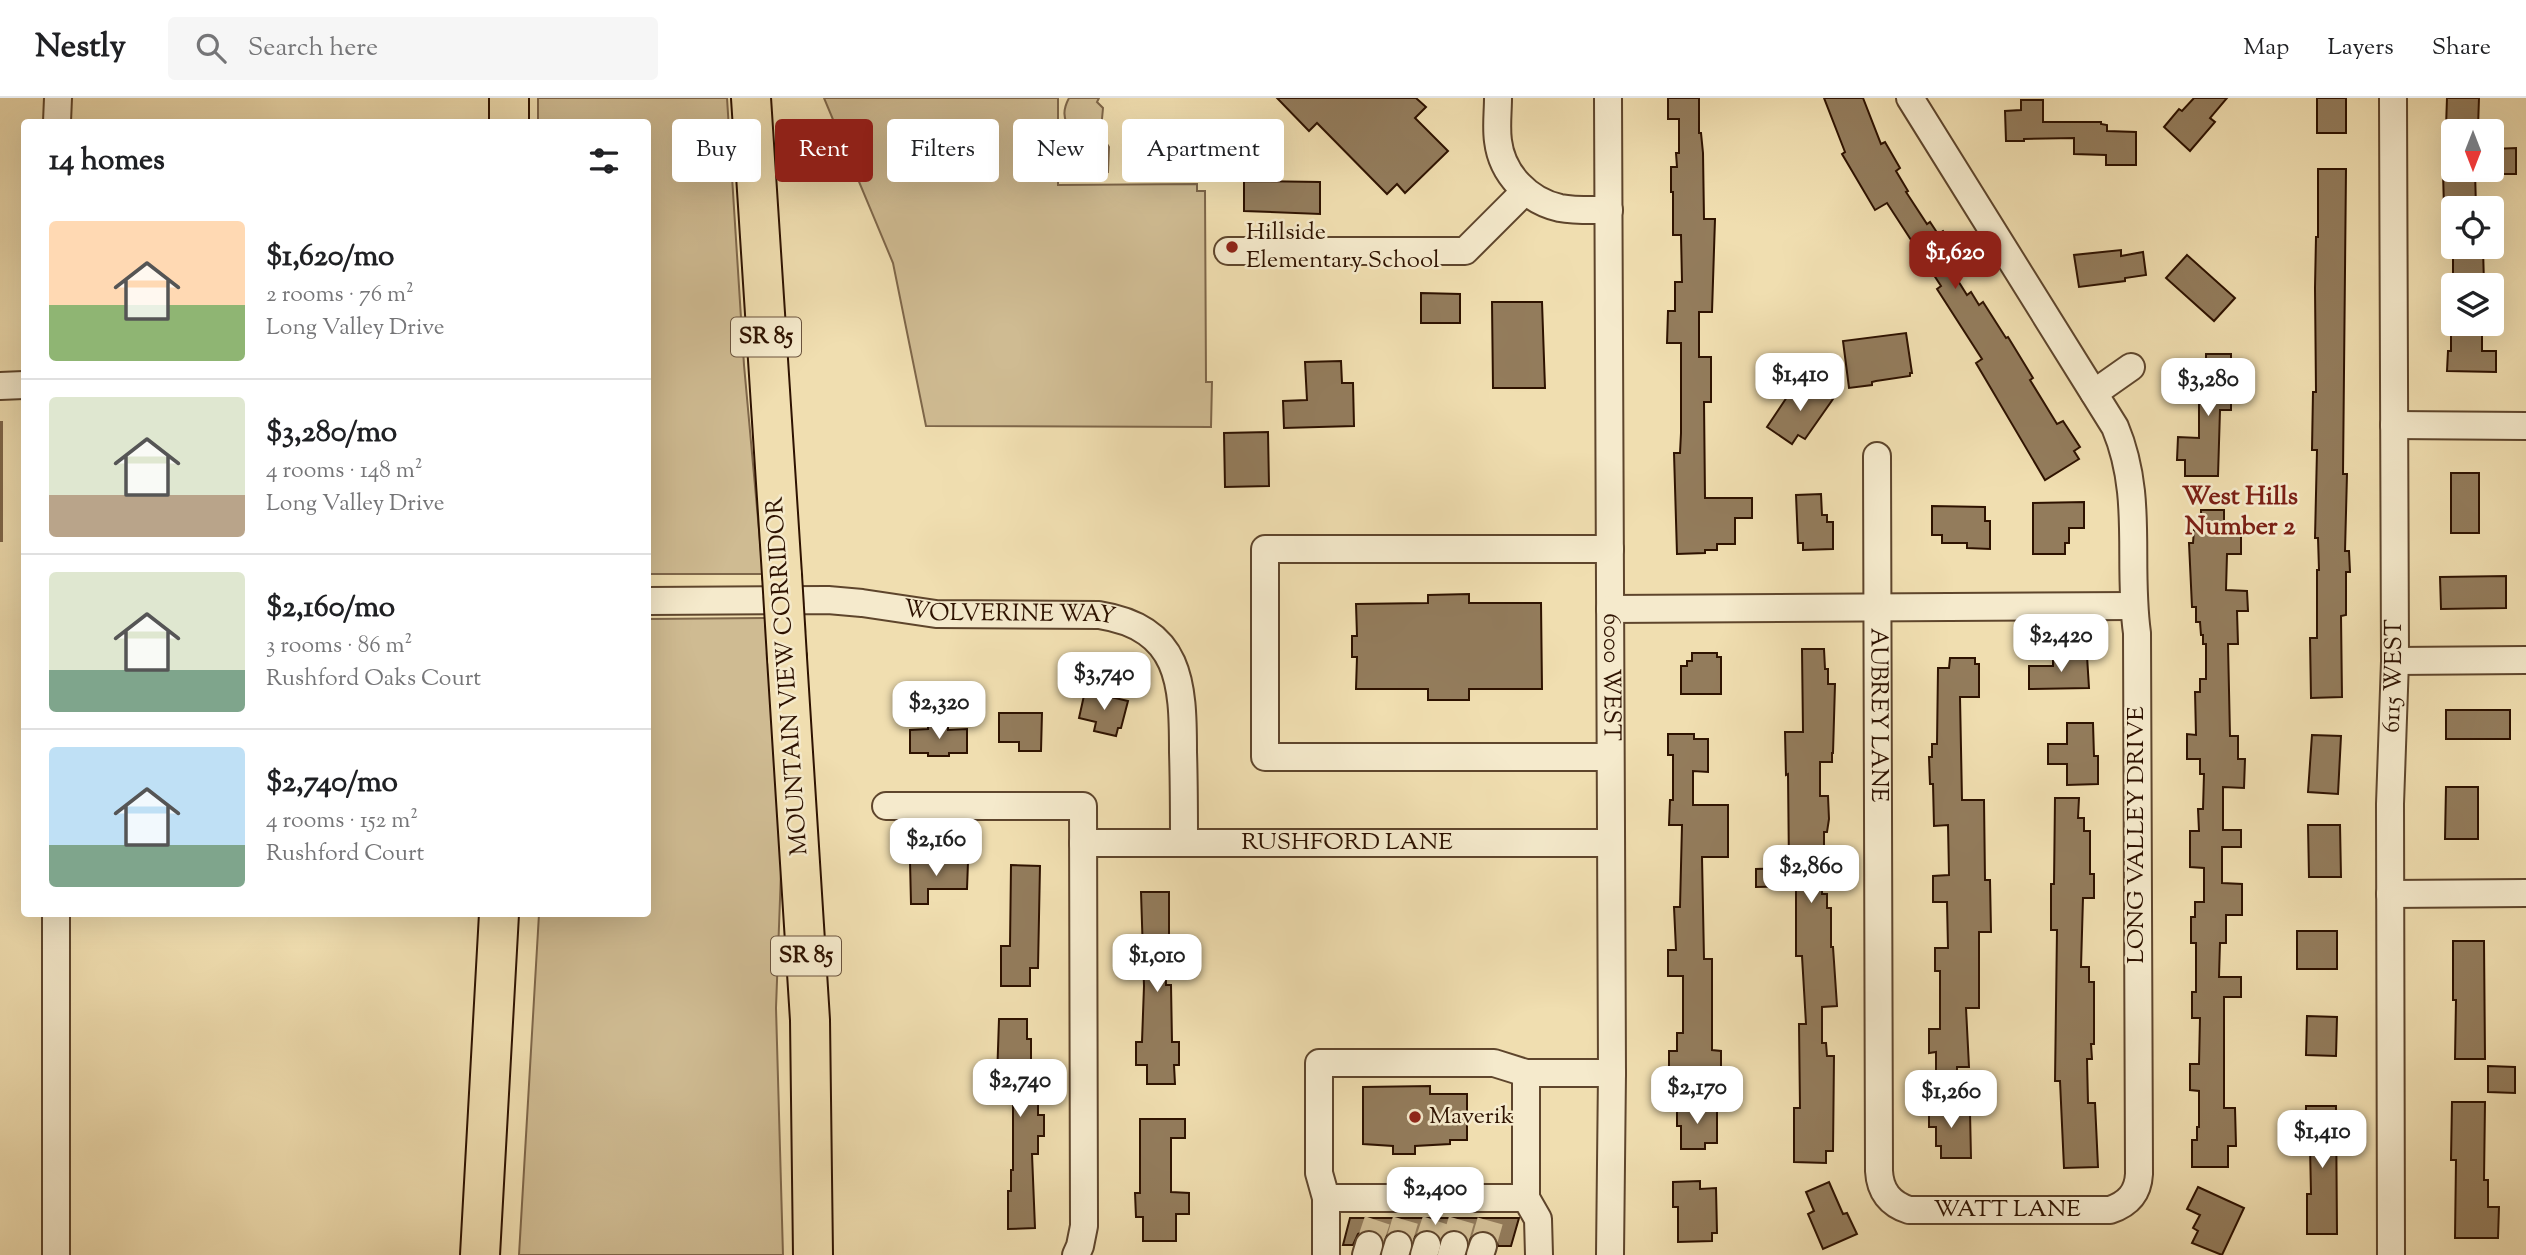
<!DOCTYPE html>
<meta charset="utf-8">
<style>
:root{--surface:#fff;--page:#f6f6f6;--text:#202124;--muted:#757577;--line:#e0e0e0;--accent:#8f2418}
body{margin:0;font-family:"Sorts Mill Goudy",serif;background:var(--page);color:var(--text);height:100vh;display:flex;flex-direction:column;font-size:26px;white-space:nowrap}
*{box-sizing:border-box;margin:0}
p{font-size:23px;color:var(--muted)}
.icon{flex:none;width:38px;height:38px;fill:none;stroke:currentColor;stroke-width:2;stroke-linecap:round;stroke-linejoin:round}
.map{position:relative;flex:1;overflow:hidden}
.details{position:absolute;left:21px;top:21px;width:630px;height:798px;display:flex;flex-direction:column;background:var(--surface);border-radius:7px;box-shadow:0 7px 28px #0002}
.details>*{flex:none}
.hud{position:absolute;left:672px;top:21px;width:665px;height:63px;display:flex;gap:14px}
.needle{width:46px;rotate:180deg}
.controls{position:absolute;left:2441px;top:21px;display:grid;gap:14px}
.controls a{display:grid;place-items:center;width:63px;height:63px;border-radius:7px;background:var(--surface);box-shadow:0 7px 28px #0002;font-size:35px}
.price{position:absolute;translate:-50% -60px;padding:0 16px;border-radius:14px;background:#fff;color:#222;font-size:23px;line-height:46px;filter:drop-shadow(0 2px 4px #0008)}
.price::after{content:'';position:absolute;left:50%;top:42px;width:21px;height:16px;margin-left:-10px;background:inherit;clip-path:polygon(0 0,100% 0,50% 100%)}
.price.on{background:var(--accent);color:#fff}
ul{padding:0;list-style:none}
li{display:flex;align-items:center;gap:21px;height:175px;padding:0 28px}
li+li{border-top:2px solid var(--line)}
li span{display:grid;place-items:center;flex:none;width:196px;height:140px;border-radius:7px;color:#555}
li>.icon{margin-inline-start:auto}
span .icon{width:84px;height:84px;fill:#fffc;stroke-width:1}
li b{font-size:30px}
h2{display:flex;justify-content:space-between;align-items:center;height:84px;padding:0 28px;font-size:30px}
.pill{padding:0 24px;border-radius:7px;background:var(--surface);box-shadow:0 7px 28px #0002;font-size:24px;line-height:63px}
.pill.on{background:var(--accent);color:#fff}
header{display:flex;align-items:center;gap:42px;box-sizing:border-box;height:98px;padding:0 35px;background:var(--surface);border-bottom:2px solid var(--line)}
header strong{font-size:33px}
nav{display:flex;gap:38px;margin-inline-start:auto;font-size:24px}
.search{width:490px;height:63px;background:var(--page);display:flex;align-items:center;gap:18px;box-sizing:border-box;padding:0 24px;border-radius:7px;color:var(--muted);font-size:26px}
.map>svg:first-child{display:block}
.green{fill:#cfbb92;stroke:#7e6649;stroke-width:2}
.building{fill:#937c5c;stroke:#2e1200;stroke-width:2}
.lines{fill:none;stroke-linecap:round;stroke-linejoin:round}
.minor-tunnel{stroke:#d3bf96;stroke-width:26;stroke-dasharray:26 13;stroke-linecap:butt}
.minor-casing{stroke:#5e452c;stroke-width:30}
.highway-casing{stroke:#2e1200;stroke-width:42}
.minor{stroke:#f5eacc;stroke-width:26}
.highway{stroke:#f0deb0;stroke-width:38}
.highway-bridge-casing{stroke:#2e1200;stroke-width:42;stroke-linecap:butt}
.highway-bridge{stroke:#f0deb0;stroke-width:38}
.poi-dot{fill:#8f2418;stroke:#f5eacc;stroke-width:2.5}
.labels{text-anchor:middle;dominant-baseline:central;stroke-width:5;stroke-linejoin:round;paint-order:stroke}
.shield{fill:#f5eacc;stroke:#6a533d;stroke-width:2}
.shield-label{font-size:23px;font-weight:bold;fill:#2e1200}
.poi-label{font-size:24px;fill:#2e1200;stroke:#f5eacc;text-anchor:start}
.street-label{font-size:24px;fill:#2e1200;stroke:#f5eacc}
.neighbourhood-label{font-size:26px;font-weight:bold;fill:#7a1f14;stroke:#f5eacc}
</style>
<header>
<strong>Nestly</strong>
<div class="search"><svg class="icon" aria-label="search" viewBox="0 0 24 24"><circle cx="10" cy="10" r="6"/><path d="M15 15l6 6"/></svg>Search here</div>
<nav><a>Map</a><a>Layers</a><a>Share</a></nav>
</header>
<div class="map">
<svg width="2526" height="1157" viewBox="0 0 2526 1157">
<rect width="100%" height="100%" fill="#f0deb0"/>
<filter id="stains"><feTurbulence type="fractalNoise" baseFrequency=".00286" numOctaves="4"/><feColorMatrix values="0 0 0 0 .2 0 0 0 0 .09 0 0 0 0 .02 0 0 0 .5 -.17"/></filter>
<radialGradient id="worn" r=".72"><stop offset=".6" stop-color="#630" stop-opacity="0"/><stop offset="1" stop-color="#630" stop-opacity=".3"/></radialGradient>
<g class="green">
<path d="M538,0H727L744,267L763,476H648V24H538Z"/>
<path d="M824,0H1058V87L1197,86V93H1205L1206,284H1212L1211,329L926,328L893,165Z"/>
<path d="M1069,0H1099L1097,4L1103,10L1102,21L1098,28L1073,32C1062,23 1063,11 1069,0Z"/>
<path d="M1105,43L1109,49L1108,74L1097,79H1072L1067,70L1068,57L1081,44Z"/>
<rect x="0" y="324" width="2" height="119"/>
<path d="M767,520L782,747L776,910L783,1157H519L539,816H648V521Z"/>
</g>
<g class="building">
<path d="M1277,0H1416L1426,9L1415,20L1448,53L1405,95L1397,86L1387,96L1317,25L1309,33Z"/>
<path d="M1668,0H1699V35H1701L1703,55L1704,121H1715L1712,214H1699V259H1711V304H1704L1705,400H1752V420H1735V446H1717V452H1705V455L1677,456L1674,355H1680L1681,335V245H1667L1668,213H1675V184H1682L1681,137H1673V94H1671V69H1677L1676,55H1679V21H1668Z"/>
<path d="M1824,0H1863L1881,46L1885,44L1900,70L1896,73L1908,93L1906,94L1927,126L1930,124L1938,136L1943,133L1957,154L1945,162L1967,197L1971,194L1979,207L1983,204L2006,240L2008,239L2033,280L2030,282L2057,326L2063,323L2080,349L2074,353L2079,361L2045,382L1976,265L1982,261L1937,191L1941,188L1887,105L1875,112L1842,56L1845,54Z"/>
<path d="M2194,0H2227L2210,20L2215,24L2190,53L2164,29L2179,11L2182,13Z"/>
<rect x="2317" y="0" width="29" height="35"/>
<path d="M2447,0H2479L2478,30L2446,29Z"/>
<path d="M2021,2H2043V24H2101V26L2107,27V33L2136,34V67H2106V57L2074,56V40L2024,41V43H2006L2005,13L2021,12Z"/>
<path d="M2516,50V76H2492V51Z"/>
<path d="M2318,71H2346L2343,376H2347L2345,453H2349L2350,474H2346V517L2341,518L2342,599L2311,600L2310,540H2317V472H2319L2318,440H2315L2317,352H2312L2313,294H2316L2315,190L2316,139H2318Z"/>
<path d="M2475,73L2476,110H2444L2443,74Z"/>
<path d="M1244,83L1320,84V116L1244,113Z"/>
<path d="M2453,149H2483L2484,187H2453Z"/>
<path d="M2121,152V158L2143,154L2146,177L2125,180V183L2079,189L2074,157Z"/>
<path d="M2187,157L2235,200L2214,223L2166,180Z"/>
<path d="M1421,195L1460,196V225H1421Z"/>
<path d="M1492,204H1542L1545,290H1493Z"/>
<path d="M2451,226H2482V253H2496V274L2447,273L2448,253H2451Z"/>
<path d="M1906,235L1912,275H1910V278L1876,283L1872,284V287L1849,290L1843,243Z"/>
<path d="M2206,256H2231V312H2220L2218,378H2185V362H2177L2178,339L2199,340V276H2206Z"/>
<path d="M1341,263L1342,285H1353L1354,328L1284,330L1283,303L1307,302L1305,264Z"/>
<path d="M1797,284L1808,291L1811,286L1833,301L1805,341L1798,337L1792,346L1767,329Z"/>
<path d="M1268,334L1269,388L1225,389L1224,335Z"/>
<rect x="2451" y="375" width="28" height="60"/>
<path d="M1821,396L1822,417H1827V424H1833V451L1803,452V445H1798L1796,397Z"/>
<path d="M2084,404V430H2069V445H2065V456H2033V405Z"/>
<path d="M1932,408L1985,409V423H1990V451L1967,450V445H1942V437H1932Z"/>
<path d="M2201,412H2224V432H2241V456H2227L2226,492L2247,493L2248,513H2237L2238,546H2228L2230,638H2238V661H2245L2244,690L2223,689V732H2241V749H2222V785L2242,786V817H2226V845H2220L2219,879H2241V899H2224V1010H2235L2236,1048H2228V1069H2192V1042H2197V1029H2199V993L2190,992V966H2199L2200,920H2192V894H2196V845H2191V819H2195V804H2204V770L2190,769V733H2199L2198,711H2203L2204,676H2200V661H2187V636L2196,637L2195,594H2200V581H2206V546H2203V537H2201L2200,524H2196V509H2192L2189,445H2193L2194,432H2201Z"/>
<path d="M2506,478V510L2441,511L2440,479Z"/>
<path d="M1469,496V505H1541L1542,591H1469V602H1428V591H1356L1357,559H1352V538H1357L1356,506L1428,505V497Z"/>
<path d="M1802,551H1824L1825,571H1828V586H1835L1833,655H1832V664H1820V698H1828L1829,721L1827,734H1824V748H1822V796H1827V810H1831V849H1833L1837,908L1822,909V945H1826L1827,958H1834L1833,1053H1826V1065L1794,1064V1010H1800L1799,926H1806L1802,858H1796V788L1756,789V771L1789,770L1788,676L1786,677L1785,634H1803Z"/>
<path d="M1692,555H1717V559H1721V596H1681V568H1687V563H1692Z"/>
<path d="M2053,558H2087L2089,590L2029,591V568H2053Z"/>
<path d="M1950,560H1975V566H1979V599H1960L1962,702H1984L1985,782H1990L1991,834H1979V910H1966L1969,969H1957V976H1936V954L1929,955V931H1940V873H1935V850H1948L1947,804H1933V778L1949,777L1948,727L1934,728L1933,686H1930L1929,659H1932V646H1937L1938,570H1949Z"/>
<path d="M1085,593L1128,603L1121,630H1118L1116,638L1094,633L1096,624L1079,620Z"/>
<rect x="2446" y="612" width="64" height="29"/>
<path d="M999,615H1042L1041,653H1019V644H999Z"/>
<path d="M2067,625H2093L2094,658H2098V686L2067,687V666H2048V646H2067Z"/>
<path d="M928,627H948V632L967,631V655H949V658H928V655H910V632L928,631Z"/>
<path d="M1668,636H1694V641H1708V674L1693,673V707H1728V759H1702L1704,861H1712V952L1721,953V973H1713V975L1669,972V953H1677V935H1683V878H1668V852H1676L1674,809H1680L1682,727H1669L1670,702H1673V657H1668Z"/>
<path d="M2312,637L2341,638L2338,696L2308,694Z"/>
<path d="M2446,689H2478V741H2445Z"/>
<path d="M2055,700H2079L2078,720H2084V733H2090V776H2094V800H2083L2081,869H2089V884H2094V946H2091L2092,961H2087L2088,1005H2095L2098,1069L2064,1070L2060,983H2055L2057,832H2051V786H2054Z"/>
<path d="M2308,727H2340L2341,779H2309Z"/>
<path d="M932,761L968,764L967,791H928V806H911L910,763H932Z"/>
<path d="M1011,767L1040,768L1038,870H1030V888H1001V848H1010Z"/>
<path d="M1141,794H1169V852H1165L1166,887H1171L1172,944H1179V967H1174L1175,986H1147V967H1136V944H1142L1144,888Z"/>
<rect x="2297" y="833" width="40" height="38"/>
<path d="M2453,843H2484L2485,961H2455L2456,902H2453Z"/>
<path d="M2307,918L2337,919L2336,958L2306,957Z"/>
<path d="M999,921H1027V941H1031V996H1038V1017H1044V1038H1038V1056H1032L1035,1130L1008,1131V1093H1011V1072H1013V981H997Z"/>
<path d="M2488,968L2515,969V995L2488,994Z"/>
<path d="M1430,988V996H1467V1042H1450V1046L1415,1048V1056H1393V1048L1363,1046V989Z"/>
<path d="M1929,1003H1952V1014H1970L1971,1060H1941V1048H1936V1029H1929Z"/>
<path d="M2452,1004H2485L2484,1082H2488V1109H2499L2498,1140H2455L2456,1062H2451Z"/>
<path d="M1702,1006V1013H1717V1045H1705V1051H1681V1028H1677V1007Z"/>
<path d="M2306,1008H2336L2337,1136H2307V1096H2311L2310,1048H2306Z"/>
<path d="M1140,1021H1185V1040H1171V1094L1189,1095V1116H1176V1143H1143V1119H1136L1135,1095H1140Z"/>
<path d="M1700,1083V1091L1716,1090L1717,1135H1712V1143L1678,1144V1109H1673V1084Z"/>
<path d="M1829,1084L1843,1116L1847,1115L1857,1136L1823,1151L1808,1116L1814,1113L1806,1094Z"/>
<path d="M2198,1089L2244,1110L2222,1157L2192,1145L2198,1133L2193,1130L2200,1117L2187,1111Z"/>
<path d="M1350,1120H1519L1511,1148H1498L1495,1138L1487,1133H1479L1469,1142L1459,1132H1451L1440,1140L1432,1132H1423L1412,1141L1409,1136L1402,1132H1394L1383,1141L1374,1132H1366L1358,1136L1353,1147H1343Z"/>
</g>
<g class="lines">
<g class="minor-tunnel">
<path d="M1369,1147L1378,1120"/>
<path d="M1398,1147L1406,1120"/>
<path d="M1427,1147L1436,1120"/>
<path d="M1454,1147L1462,1120"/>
<path d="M1483,1148L1491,1120"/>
</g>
<defs>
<g id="minor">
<path d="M1498,0C1498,14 1496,29 1498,43C1502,76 1528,103 1560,110C1576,113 1593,112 1609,112"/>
<path id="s1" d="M1608,0L1612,975L1610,1157"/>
<path d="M57,24L58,0"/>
<path d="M1228,153H1465L1525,93"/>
<path d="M0,288L24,287"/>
<path d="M2094,295L2131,269"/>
<path d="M2394,327L2526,328"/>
<path id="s2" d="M1877,358L1879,1073C1880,1093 1890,1106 1909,1112H2110C2128,1106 2138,1095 2139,1076L2137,535C2127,463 2144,398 2115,329L1910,0"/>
<path d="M1610,451H1265V659H1610"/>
<path id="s3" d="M648,503L828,502L862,505L936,516L1099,517C1181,530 1183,585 1183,654C1184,685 1184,715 1184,745"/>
<path d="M1610,511L2133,508"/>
<path d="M2395,563L2526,562"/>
<path d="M886,708H1083L1084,1128L1080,1148L1076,1157"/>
<path id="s4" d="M1083,745H1611"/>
<path d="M2390,796L2526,795"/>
<path d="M1526,975V1100L1538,1121L1539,1157"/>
<path d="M1326,1100H1526"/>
<path d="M56,1157V816"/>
<path d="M1326,1157V1100L1319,1075V965H1494L1526,975H1612"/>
<path d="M1366,1157L1369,1147"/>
<path d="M1395,1157L1398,1147"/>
<path d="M1424,1157L1427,1147"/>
<path d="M1451,1157L1454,1147"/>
<path d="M1480,1157L1483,1148"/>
<path id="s5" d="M2391,1157L2390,706L2395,563L2393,0"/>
</g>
<g id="highway">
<path d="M751,0L782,477"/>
<path d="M509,24V0"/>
<path d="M787,560L810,922L813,1157"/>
<path d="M480,1157L499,816"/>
</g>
</defs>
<use href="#minor" class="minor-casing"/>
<use href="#highway" class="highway-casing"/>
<use href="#minor" class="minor"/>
<use href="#highway" class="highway"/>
<defs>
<path id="highway-bridge" d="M782,477L787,560"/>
</defs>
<use href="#highway-bridge" class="highway-bridge-casing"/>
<use href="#highway-bridge" class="highway-bridge"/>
</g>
<g class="poi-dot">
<circle cx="1232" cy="149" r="7"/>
<circle cx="1415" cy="1019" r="7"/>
</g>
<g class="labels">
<g class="shield">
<rect x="731" y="219.5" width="70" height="39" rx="5"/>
<rect x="771" y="838.5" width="70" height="39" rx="5"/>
</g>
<g class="shield-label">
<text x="766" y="239">SR 85</text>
<text x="806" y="858">SR 85</text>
</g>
<g class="poi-label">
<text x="1246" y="135">Hillside<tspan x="1246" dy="28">Elementary School</tspan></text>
<text x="1429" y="1019">Maverik</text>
</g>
<g class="street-label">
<text stroke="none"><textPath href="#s3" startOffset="362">WOLVERINE WAY</textPath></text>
<text transform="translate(788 578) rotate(-94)">MOUNTAIN VIEW CORRIDOR</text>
<text stroke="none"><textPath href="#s1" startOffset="579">6000 WEST</textPath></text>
<text stroke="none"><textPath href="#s5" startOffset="579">6115 WEST</textPath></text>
<text stroke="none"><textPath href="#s2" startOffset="259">AUBREY LANE</textPath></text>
<text transform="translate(2137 737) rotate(-90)">LONG VALLEY DRIVE</text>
<text stroke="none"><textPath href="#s4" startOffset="264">RUSHFORD LANE</textPath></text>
<text stroke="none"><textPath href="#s2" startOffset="866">WATT LANE</textPath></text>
</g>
<g class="neighbourhood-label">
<text x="2240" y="399">West Hills<tspan x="2240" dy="30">Number 2</tspan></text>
</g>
</g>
<rect width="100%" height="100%" filter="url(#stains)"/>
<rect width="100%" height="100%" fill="url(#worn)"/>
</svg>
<div class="controls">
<a><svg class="needle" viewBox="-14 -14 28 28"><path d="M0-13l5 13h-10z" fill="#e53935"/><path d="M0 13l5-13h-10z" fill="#757577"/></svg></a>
<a><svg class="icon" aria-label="locate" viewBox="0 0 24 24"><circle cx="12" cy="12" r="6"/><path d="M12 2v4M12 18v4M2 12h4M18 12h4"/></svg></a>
<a><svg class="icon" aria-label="layers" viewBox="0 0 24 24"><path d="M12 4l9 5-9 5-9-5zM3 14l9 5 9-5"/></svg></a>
</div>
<b class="price on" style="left:1955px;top:193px">$1,620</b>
<b class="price" style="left:1800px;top:315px">$1,410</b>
<b class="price" style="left:2208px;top:320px">$3,280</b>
<b class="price" style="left:2061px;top:576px">$2,420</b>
<b class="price" style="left:1104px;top:614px">$3,740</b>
<b class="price" style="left:939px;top:643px">$2,320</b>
<b class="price" style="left:936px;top:780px">$2,160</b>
<b class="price" style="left:1811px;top:807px">$2,860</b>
<b class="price" style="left:1157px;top:896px">$1,010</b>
<b class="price" style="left:1020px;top:1021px">$2,740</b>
<b class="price" style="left:1697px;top:1028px">$2,170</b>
<b class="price" style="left:1951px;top:1032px">$1,260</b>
<b class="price" style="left:2322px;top:1072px">$1,410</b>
<b class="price" style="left:1435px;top:1129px">$2,400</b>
<div class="hud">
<a class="pill">Buy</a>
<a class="pill on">Rent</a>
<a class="pill">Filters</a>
<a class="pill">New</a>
<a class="pill">Apartment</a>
</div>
<section class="details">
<h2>14 homes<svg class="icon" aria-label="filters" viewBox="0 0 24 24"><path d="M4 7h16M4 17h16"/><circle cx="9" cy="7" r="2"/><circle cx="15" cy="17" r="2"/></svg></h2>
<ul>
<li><span style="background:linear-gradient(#ffd9b3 60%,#8fb573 0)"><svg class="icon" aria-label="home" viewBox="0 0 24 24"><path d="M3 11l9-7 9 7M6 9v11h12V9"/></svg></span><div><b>$1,620/mo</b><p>2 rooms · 76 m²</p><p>Long Valley Drive</p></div></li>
<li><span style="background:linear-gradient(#dfe7d0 70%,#b9a48a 0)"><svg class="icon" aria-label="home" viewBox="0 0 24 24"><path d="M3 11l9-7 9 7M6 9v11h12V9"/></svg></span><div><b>$3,280/mo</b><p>4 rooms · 148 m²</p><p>Long Valley Drive</p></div></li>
<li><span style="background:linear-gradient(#dfe7d0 70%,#7fa58c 0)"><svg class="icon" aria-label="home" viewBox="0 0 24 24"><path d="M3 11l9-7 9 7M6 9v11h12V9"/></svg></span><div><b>$2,160/mo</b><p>3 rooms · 86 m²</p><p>Rushford Oaks Court</p></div></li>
<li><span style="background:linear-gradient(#bfe0f5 70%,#7fa58c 0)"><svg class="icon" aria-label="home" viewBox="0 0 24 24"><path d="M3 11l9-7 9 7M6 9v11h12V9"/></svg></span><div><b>$2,740/mo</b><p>4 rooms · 152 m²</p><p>Rushford Court</p></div></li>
</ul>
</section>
</div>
